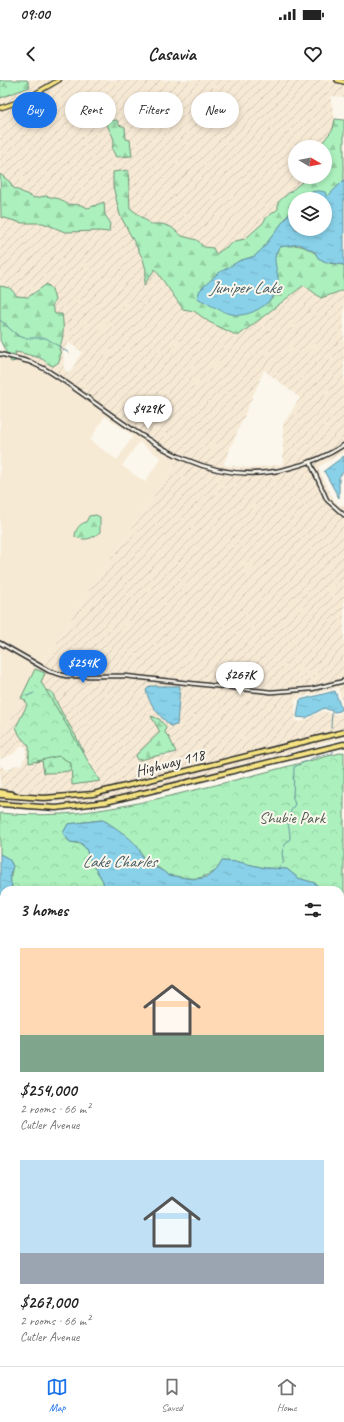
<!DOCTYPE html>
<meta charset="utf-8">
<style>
:root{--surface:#fff;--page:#f2f2f2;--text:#222;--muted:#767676;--line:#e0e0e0;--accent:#1a73e8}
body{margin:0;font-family:Caveat,sans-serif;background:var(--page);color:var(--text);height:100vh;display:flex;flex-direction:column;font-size:15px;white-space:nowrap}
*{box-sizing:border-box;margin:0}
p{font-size:13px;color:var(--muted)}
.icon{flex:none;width:22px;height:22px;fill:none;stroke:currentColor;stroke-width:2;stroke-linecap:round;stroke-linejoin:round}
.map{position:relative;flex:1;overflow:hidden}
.sheet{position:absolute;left:0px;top:806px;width:344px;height:480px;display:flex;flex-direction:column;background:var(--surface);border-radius:12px 12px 0 0;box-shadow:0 2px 6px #0003}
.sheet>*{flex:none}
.hud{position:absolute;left:12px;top:12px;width:320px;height:36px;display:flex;gap:8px}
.needle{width:26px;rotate:100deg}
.tools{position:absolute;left:288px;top:60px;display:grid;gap:8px}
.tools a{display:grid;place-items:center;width:44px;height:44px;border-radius:50%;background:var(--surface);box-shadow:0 2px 6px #0003;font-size:20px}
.price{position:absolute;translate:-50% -34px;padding:0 9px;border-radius:14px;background:#fff;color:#222;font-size:13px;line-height:26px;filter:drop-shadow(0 1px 2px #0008)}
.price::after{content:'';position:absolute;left:50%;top:24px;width:12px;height:9px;margin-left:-6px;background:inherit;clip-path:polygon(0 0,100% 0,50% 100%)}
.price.on{background:var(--accent);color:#fff}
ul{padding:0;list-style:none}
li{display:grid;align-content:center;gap:8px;height:212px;padding:0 20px}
li span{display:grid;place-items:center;height:124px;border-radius:0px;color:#555}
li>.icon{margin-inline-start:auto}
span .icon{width:72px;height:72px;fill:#fffc;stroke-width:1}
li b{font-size:17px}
h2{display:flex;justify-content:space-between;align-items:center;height:48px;padding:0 20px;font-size:17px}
.pill{padding:0 14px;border-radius:18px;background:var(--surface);box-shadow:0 2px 6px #0003;font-size:14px;line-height:36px}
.pill.on{background:var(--accent);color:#fff}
.status{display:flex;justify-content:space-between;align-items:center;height:28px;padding:0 20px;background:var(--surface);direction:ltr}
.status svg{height:11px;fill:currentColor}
header{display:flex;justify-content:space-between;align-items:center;height:52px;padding:0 20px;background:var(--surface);font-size:18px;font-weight:800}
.dock{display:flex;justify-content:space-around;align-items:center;height:56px;border-top:1px solid var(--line);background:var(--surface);font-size:11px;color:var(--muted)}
.dock a{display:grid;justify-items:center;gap:2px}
.dock .on{color:var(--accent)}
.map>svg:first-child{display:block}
.built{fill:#f7ead5;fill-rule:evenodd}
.industrial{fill:url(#industrial-furrows);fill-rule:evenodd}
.forest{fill:url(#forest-firs);stroke:#6c8e74}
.park{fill:url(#park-crowns);stroke:#6c8e74}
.water{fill:url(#water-ripples);stroke:#638f9d}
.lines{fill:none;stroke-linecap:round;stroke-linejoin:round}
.stream{stroke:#638f9d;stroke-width:1}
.minor-casing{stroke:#2b2b2b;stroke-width:5.5}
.major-casing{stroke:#2b2b2b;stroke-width:6}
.highway-casing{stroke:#2b2b2b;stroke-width:7}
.minor{stroke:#fbf7ec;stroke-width:2.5}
.major{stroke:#f5e382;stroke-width:3.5}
.highway{stroke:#f5e382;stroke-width:4}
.labels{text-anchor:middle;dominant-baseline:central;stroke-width:4;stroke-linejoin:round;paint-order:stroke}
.street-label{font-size:16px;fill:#2b2b2b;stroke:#fbf7ec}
.park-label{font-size:16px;fill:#4b5c50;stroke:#fbf7ec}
.water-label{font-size:17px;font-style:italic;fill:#475d64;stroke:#fbf7ec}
</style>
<div class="status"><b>09:00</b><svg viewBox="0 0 49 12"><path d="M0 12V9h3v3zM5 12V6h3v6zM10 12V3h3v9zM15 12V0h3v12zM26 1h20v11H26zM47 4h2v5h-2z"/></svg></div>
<header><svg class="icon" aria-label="back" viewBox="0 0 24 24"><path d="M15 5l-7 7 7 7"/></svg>Casavia<svg class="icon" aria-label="heart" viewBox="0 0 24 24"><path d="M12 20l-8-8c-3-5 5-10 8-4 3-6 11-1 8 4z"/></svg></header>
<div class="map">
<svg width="344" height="1286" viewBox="0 0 344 1286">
<defs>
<pattern id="industrial-furrows" width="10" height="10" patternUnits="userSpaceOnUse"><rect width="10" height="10" fill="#f7ead5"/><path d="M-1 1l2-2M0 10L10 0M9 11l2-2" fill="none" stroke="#d4c9b7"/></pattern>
<pattern id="forest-firs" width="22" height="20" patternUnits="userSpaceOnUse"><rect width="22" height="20" fill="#acf1bd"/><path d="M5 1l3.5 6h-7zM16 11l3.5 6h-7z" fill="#94cfa3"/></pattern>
<pattern id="park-crowns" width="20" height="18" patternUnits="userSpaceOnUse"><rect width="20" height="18" fill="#acf1bd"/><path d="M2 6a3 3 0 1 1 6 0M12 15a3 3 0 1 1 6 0" fill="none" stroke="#94cfa3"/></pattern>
<pattern id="water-ripples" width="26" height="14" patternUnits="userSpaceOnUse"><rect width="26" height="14" fill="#88d1e9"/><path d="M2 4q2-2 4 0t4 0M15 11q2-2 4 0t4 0" fill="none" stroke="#76b4c8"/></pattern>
</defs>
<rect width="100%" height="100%" fill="#fbf7ec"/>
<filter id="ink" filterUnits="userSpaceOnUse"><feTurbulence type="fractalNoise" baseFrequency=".025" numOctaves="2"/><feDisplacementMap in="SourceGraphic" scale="8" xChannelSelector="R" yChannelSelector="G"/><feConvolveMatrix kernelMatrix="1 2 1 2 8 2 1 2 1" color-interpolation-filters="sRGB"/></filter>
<g filter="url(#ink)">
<path class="built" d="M0,270H4L6,274L15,281V276L75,307L179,379L85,517L53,568L35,589L100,701L29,683L21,618L0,663ZM105,336L133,356L117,380L90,360ZM139,362L161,378L145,402L122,386ZM96,435L100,437L101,448L77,450L82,443Z"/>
<path class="industrial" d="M27,0H344V17L330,16L335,39L333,49L319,67H295V97H303L302,102L278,121V129L266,138L263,143L245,159L235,161L216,174L213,168L204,167L197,160L182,156L171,147L162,144H151L139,136L130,128L128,90L113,92V106L131,158L143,179L146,190L144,204L155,189L183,229L194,231L209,242L238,256L304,205L336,214L344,210V372L323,384L319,387V390L333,418L338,425H344V658L121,716L67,723L0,721V685L7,691L15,685H21L26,676V667L23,665L13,674L0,679V663L21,618L25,620L27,625L16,647L20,656L29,666V683L42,680L58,693L72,690V705L100,700L57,626L52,613L46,610L41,602L40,592L35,589L53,568L85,517L179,379L75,307L15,276V272L25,273L29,276L41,279L49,285L63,260V242L55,234L52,226L55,220L52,209H37L28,217L17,216L15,212L0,206V136L22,143H44L65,152L99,151L109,152L110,146V141L98,123L88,128L81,125L67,124L60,119L46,116L34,118L12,107L11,103L0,94V18L17,13L30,7ZM69,263L82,272L71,291L67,292L64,288L63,272ZM264,290L300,318L283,344V384L254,388L223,385ZM150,606H180L177,645L165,641L151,624L146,614ZM338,608L344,629L342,632L336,635L323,631L301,642H296L295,620L301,617ZM152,637L169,657L176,672L168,676L137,675L160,652Z"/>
<g class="forest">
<path d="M0,0H27L30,7L0,18Z"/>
<path d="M335,39L344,40V100L327,118L312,111L303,119H295V126L263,168L255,176L239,181L200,210L198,217L247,233L264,225L274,217L278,207L274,178L280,167C293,164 302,164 313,172C318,175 320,179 325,182C330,184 338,184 344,185V210L321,218L304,205L238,256L209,242L194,231L183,229L155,189L144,205L146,190L143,179L120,135L113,106V92L128,90L130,128L151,144H162L171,147L182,156L197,160L204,167L213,168L216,174L235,161L245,159L263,143L266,138L278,129V122L302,102L303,97H325V67H319L333,49Z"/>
<path d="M117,40L119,45L125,47L126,59L130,60L132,76L116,77L112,69L114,59L105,41Z"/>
<path d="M0,94L11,103L12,107L34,118L46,116L60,119L67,124L81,125L88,128L104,122L105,135L110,142L109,152L99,151L65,152L43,143H22L1,137Z"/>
<path d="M47,204L52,209L55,220L52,226L55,234H62C64,246 64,258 59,269L61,273L59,282L53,286C48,285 45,280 40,278C32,276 24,273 15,272L16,281L11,282L0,260V206L10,208L17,216L28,217Z"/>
<path d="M96,435L100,437V452C91,459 87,461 75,457C75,450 79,444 86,442L89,436Z"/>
<path d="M42,609L52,612C61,636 81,658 86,681C76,692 59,693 44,693L42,681L36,682L28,677L31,669Z"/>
<path d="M151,636L159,639L166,647L165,653L169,657L176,672C169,675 164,674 156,676C149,677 145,680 137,680L136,675L160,652Z"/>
<path d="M4,1050V1154L0,1139V1055Z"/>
<path d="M340,1204L344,1207V1274L340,1275Z"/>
<path d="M0,1214H4V1282H66L68,1286H0Z"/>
<path d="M75,1282H321L313,1286H76Z"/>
</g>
<g class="park">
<path d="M35,589L45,593L41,602L100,701L72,705L71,683L59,676L29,683V666L20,656L16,647L27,625L25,620L21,618Z"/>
<path d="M344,672V820H340V810H320L315,803L298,798L287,789L265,788L238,782L223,781C219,784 219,789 215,791C197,803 186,797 168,795L159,788L148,784L142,778V774L136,765L108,743L101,740L68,744L63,753L70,762L81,764L86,769L91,782L103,801L104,810H12C8,801 13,793 12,784L9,779L0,774V733C63,739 113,729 174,715C231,702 287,686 344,672Z"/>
</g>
<g class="water">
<path d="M344,100V185L326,182L318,178L315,172L299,164L280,167C269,179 280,191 278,205C276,221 253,236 237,235C224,234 209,224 197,218L200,210L217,194L239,181L255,176L263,168L295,126V149H325V119H303C311,112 315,109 325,112L327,117Z"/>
<path d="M344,376V391L339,397V418L324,391Z"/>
<path d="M150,606H180L177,645L171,646C161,638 148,623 146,610Z"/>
<path d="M335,611L341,628L340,631L335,632L324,628L306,638L297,637L300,620Z"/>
<path d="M103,740C112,745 130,757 137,766C141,771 141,777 145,781C152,788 161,788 168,795C183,797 205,805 217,789C219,787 220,784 222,781L239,782L265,788L287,789L298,798L315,803L320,810H104L103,801L91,782L86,769L81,763L70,762L63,753L68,744Z"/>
<path d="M0,774L9,779L13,786L10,794L12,810H4V978L0,976Z"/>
<path d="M340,820H344V963L340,964Z"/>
</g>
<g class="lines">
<g class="stream">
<path d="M0,240L18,256L25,258H46L69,273"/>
<path d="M27,616L34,613"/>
<path d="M331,648L332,631"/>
<path d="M278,788L284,782C280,772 283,766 290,759C290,741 283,744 295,724L293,719L294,687L313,678L333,673V671"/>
</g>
<defs>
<g id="minor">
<path d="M0,274L30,282L45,289C121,335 189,413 286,389C307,384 326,377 344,365"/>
<path d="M310,382L327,420L344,435"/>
<path d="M0,563L49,591L66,596H125L271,612L312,609L344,601"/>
<path d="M0,1050L4,1046"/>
</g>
<g id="major">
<path d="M337,0L344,2"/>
<path d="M0,28L24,20L59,0"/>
<path d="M0,985L4,987"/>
<path d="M340,1135L344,1138"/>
</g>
<g id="highway">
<path d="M0,712L12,714"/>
<path d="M0,715L44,718L93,714L344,652"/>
<path d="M0,724L56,728L106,722L344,664"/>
</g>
</defs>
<use href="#minor" class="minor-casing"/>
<use href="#major" class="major-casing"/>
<use href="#highway" class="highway-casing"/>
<use href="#minor" class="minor"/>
<use href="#major" class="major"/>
<use href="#highway" class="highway"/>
</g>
</g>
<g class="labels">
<g class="street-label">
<text transform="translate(170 683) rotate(-14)">Highway 118</text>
</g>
<g class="park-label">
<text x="292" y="738">Shubie Park</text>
</g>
<g class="water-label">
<text x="245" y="207">Juniper Lake</text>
<text x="119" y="781">Lake Charles</text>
</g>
</g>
</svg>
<div class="tools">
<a><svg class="needle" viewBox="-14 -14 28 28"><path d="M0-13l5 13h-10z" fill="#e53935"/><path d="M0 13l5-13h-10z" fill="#767676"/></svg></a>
<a><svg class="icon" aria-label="layers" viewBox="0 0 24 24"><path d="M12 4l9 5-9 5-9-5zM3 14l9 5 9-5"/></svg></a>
</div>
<b class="price" style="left:148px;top:350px">$429K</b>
<b class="price on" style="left:83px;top:604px">$254K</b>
<b class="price" style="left:240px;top:616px">$267K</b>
<div class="hud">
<a class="pill on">Buy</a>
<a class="pill">Rent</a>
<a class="pill">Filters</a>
<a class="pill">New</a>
</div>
<section class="sheet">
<h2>3 homes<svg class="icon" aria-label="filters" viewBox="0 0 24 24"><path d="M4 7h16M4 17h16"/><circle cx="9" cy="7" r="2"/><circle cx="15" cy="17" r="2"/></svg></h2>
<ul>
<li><span style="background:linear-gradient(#ffd9b3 70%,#7fa58c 0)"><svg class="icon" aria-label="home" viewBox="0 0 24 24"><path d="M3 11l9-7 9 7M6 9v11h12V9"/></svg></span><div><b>$254,000</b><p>2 rooms · 66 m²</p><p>Cutler Avenue</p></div></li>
<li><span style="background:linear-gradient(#bfe0f5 75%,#9aa5b1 0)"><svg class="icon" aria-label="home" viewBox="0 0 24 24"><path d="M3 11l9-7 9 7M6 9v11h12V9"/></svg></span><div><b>$267,000</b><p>2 rooms · 66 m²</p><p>Cutler Avenue</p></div></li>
</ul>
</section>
</div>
<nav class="dock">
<a class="on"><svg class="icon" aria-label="map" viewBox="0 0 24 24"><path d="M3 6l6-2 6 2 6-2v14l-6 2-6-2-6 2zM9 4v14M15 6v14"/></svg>Map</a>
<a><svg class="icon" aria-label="saved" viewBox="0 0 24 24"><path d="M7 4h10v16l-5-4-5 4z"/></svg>Saved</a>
<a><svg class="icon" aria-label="home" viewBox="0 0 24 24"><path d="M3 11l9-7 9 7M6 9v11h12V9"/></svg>Home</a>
</nav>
